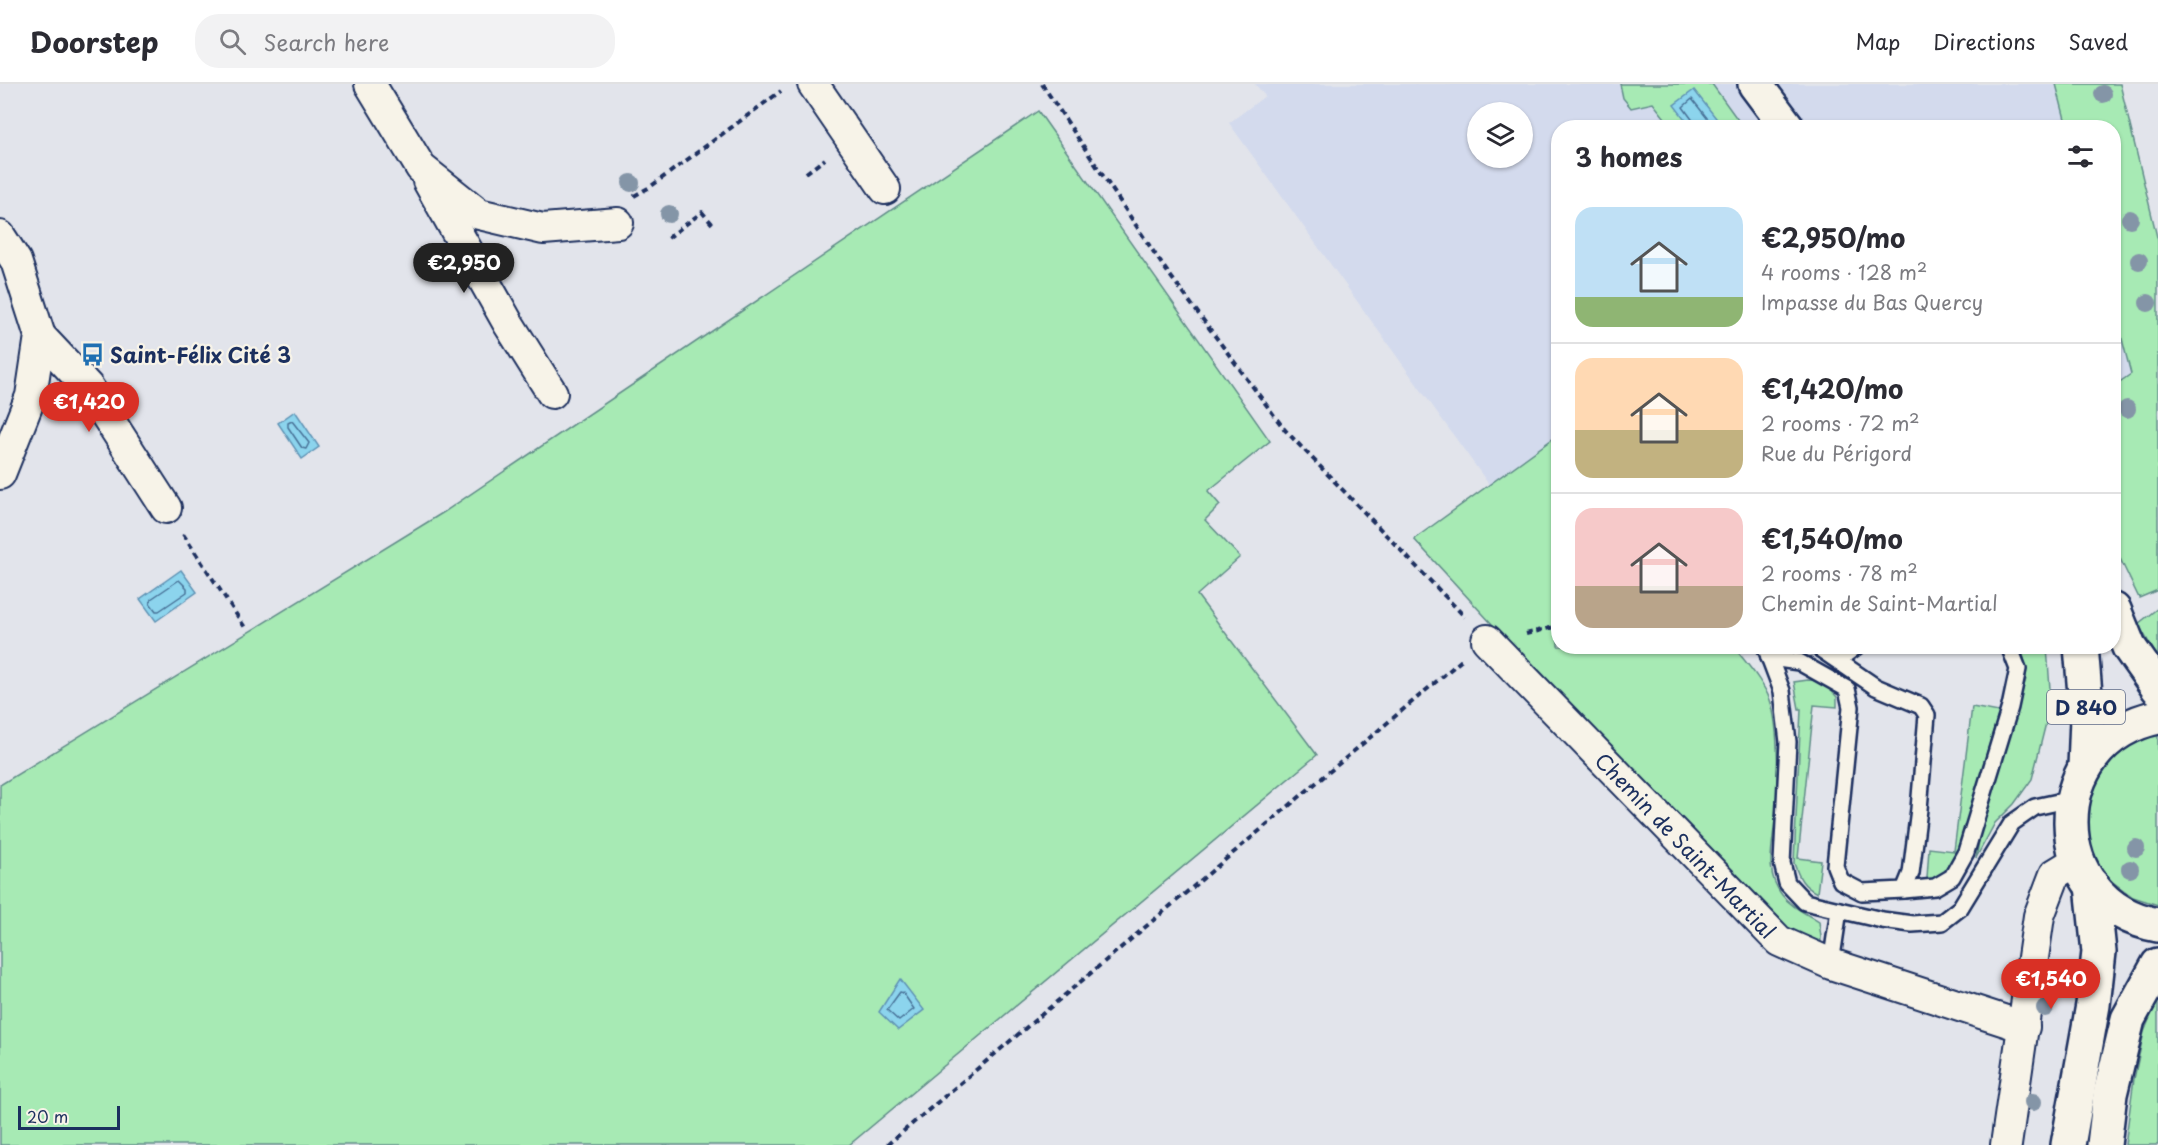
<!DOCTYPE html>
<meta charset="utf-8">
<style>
:root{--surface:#fff;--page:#f2f2f3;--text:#2b2b33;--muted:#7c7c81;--line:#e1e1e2;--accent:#d93025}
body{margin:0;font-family:"Playpen Sans",sans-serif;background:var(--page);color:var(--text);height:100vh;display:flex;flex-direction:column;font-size:22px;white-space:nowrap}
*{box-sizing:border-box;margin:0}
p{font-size:20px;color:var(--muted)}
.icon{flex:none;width:33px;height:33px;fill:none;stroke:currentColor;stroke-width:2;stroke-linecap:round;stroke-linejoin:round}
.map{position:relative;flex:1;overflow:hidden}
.sheet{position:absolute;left:1551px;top:36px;width:570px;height:534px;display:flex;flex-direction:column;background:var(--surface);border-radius:24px;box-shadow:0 2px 4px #0004}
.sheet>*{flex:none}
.controls{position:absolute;left:1467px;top:18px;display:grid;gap:12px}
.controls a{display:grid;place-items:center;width:66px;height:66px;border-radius:50%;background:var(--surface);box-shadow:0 2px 4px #0004;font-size:30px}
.scale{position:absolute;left:18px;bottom:15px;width:102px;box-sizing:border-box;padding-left:6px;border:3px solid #1b2f5e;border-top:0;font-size:16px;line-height:21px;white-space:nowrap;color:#1b2f5e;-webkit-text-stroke:4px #f7f3e8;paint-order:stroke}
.price{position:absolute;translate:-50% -51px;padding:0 14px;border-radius:21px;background:var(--accent);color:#fff;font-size:20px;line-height:39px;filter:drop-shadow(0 2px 3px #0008)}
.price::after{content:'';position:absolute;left:50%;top:36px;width:18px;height:14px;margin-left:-9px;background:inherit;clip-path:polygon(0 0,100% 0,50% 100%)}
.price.on{background:#222;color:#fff}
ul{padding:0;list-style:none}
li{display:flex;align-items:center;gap:18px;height:150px;padding:0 24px}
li+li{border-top:2px solid var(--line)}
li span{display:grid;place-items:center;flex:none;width:168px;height:120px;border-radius:18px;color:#555}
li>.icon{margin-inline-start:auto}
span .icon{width:72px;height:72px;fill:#fffc;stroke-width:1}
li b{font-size:26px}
h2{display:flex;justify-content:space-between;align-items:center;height:72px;padding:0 24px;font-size:26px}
header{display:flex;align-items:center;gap:36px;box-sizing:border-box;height:84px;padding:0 30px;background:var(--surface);border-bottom:2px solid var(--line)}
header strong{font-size:28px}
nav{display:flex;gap:33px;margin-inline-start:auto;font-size:21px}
.search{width:420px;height:54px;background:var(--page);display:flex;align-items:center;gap:15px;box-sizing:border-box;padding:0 21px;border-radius:24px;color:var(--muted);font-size:22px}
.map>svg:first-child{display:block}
.built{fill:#d3daed;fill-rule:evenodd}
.green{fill:#a7eab4;stroke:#618c89;stroke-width:1.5}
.water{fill:#8cd4ed;stroke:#5f92b4;stroke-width:1.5}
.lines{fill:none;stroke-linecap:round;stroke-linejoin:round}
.shore{stroke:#487197;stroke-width:1.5}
.service-casing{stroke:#1b2f5e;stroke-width:20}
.minor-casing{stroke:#1b2f5e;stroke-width:34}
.primary-casing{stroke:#1b2f5e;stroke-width:38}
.path{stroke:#1b2f5e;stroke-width:4;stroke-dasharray:6 4.5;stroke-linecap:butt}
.service{stroke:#f7f3e8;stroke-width:15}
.minor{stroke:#f7f3e8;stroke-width:30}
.primary{stroke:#f7f3e8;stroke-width:33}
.tree{fill:#8495a7}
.labels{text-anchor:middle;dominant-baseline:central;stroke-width:4.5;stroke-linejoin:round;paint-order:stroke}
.shield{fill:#f7f3e8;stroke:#5d6a87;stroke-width:1.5}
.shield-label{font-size:20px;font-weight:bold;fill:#1b2f5e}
.poi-label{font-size:21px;font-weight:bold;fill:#1b2f5e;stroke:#f7f3e8;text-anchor:start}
.street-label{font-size:21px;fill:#1b2f5e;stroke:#f7f3e8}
</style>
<header>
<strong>Doorstep</strong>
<div class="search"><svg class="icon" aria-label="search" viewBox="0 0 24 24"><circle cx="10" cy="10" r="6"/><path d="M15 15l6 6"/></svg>Search here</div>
<nav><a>Map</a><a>Directions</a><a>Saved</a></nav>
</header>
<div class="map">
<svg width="2158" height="1061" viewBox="0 0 2158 1061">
<rect width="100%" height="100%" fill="#e2e4eb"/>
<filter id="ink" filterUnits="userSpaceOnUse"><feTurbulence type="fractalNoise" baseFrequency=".0167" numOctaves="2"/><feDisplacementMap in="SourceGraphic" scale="12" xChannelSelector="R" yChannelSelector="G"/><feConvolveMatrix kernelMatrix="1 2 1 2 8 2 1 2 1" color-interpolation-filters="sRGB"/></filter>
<g filter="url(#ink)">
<g class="built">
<path d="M1255,0H2056L2067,43L1558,44V351L1490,402L1229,39L1265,12ZM1478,28H1522V74H1478Z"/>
<path d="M2114,224L2131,290L2114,302Z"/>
</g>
<g class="green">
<path d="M1620,0H1712L1743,43H1672L1653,19L1631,24L1623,14Z"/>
<path d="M2056,0H2120L2158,157V506L2139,514L2114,462V302L2131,290L2114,224V44L2067,43Z"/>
<path d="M1038,27L1270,357L1208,407L1220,421L1205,436L1240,473L1197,511L1317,671L849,1061H0V701L444,428Z"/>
<path d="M1558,351V562L1734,563C1746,579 1763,597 1770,616C1780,644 1778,705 1775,735C1773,762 1764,788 1782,811C1791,823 1807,830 1819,838L1821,853L1820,873L1785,859L1414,455Z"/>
<path d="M2158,524V574L2138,540Z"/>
<path d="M2021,563H2047L2051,619L2032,695L2014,720L1995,739L1976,774L1982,740L2026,595V583Z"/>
<path d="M1808,596C1821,596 1828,603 1837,613V623L1814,621L1798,774L1821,777L1817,809C1803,802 1799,794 1794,779L1801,625H1799L1794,598Z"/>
<path d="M1972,623L1999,628L1959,763C1953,777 1948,789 1933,796L1927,794L1929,764L1954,767Z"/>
<path d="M2158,649V821L2133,813L2110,796L2093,773L2085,745L2086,716L2115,667Z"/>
<path d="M2158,914V1061H2125L2134,995L2144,948Z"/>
</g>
<g class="water">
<path d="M1694,6L1723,43H1691L1674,21Z"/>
<path d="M295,327L319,363L302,375L278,339Z"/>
<path d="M181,486L197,508L156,537L140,515Z"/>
<path d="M900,895L924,926L898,946L879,928Z"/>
</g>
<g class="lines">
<g class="shore">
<path d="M1695,44L1694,38L1683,23L1692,15L1715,44"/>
<path d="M292,337L309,359L306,365L302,364L288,343V339Z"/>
<path d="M179,496L187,504V508L159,527H156L150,519L151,515Z"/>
<path d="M900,908L903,909L914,925L899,937L887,926Z"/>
</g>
<defs>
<g id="service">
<path d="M1765,562L1782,607L1788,658L1782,779L1787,799L1805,818L1882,836L1912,840L1942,838L1960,824L2012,739L2035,723L2072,715"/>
<path d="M1769,574L1799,578L1847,605L1851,623L1835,782L1841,797L1862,808L1904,806L1911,789L1919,725L1927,631L1921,622L1876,603L1816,562"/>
<path d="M1838,576L1857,562"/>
<path d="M1904,806L1935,803L1952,793L1966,768L2010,623L2018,585L2009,562"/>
<path d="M1831,880L1839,826"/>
</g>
<g id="minor">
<path d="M370,0L421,84L479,130L543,145L618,139"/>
<path d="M813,0L885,105"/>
<path d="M428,97L508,239L552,309"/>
<path d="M0,152L16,177L40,252L31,312L0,390"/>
<path d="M40,252L88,303L166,424"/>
<path d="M1487,556L1779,857L1831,880L2024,943"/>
<path d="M2006,1061L2039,832L2055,790L2078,776"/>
</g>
<g id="primary">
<path d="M1755,0L1788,44"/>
<path d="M2114,526L2129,563L2158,604"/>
<path d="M2081,562L2087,634L2085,683"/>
<path d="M2158,633C2041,657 2043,821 2158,841"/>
<path d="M2068,1061L2093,921L2099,868L2092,801"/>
<path d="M2104,1061L2110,1010L2128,935L2158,881"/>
</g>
</defs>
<use href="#service" class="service-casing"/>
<use href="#minor" class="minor-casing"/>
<use href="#primary" class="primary-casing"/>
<g class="path">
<path d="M1042,0L1163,182L1285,346L1465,533"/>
<path d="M806,89L825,75"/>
<path d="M634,112L650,103L781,7"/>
<path d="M668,154L702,128L714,142"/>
<path d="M183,450L246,545"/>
<path d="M1526,550L1558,542"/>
<path d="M887,1061L1463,575"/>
</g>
<use href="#service" class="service"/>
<use href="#minor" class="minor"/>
<use href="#primary" class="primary"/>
</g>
<g class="tree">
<circle cx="2103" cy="10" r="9"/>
<circle cx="631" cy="99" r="9"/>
<circle cx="669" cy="130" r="9"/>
<circle cx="2130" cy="135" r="9"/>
<circle cx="2139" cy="177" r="9"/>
<circle cx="2148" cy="219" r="9"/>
<circle cx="2127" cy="325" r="9"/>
<circle cx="2136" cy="764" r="9"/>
<circle cx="2130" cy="785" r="9"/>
<circle cx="2045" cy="924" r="9"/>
<circle cx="2033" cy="1018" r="9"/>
</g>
</g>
<defs>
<symbol id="bus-bare" viewBox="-9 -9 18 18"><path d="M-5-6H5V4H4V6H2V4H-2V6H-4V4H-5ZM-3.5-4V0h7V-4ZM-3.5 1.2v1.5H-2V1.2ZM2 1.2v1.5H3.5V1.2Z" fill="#1f6fb2" stroke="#f7f3e8" stroke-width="2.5" paint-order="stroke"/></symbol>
</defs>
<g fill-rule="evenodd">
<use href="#bus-bare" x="76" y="254" width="33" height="33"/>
</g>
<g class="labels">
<rect class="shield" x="2047" y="606" width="78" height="34" rx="4.5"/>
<g class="shield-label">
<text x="2086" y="623">D 840</text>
</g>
<g class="poi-label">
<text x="110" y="270">Saint-Félix Cité 3</text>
</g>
<g class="street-label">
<text transform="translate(1686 761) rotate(46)">Chemin de Saint-Martial</text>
</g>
</g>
</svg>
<div class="controls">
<a><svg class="icon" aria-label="layers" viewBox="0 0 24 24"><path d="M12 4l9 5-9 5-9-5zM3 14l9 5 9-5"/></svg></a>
</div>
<div class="scale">20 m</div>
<b class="price on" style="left:464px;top:210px">€2,950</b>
<b class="price" style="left:89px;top:349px">€1,420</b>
<b class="price" style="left:2051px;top:926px">€1,540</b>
<section class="sheet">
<h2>3 homes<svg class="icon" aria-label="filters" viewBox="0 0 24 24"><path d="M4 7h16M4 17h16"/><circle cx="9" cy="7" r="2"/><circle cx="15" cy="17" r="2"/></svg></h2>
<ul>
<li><span style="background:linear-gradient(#bfe0f5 75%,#8fb573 0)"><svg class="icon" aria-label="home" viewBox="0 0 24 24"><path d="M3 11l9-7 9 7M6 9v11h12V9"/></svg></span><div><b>€2,950/mo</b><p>4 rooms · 128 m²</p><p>Impasse du Bas Quercy</p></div></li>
<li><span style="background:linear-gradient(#ffd9b3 60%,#c2b280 0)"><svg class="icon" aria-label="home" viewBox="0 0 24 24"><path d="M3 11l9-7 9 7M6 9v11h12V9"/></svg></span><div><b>€1,420/mo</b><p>2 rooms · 72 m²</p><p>Rue du Périgord</p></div></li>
<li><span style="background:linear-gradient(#f6c9c9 65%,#b9a48a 0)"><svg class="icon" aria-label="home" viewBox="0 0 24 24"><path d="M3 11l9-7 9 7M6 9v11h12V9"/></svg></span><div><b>€1,540/mo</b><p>2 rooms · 78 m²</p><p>Chemin de Saint-Martial</p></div></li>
</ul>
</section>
</div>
